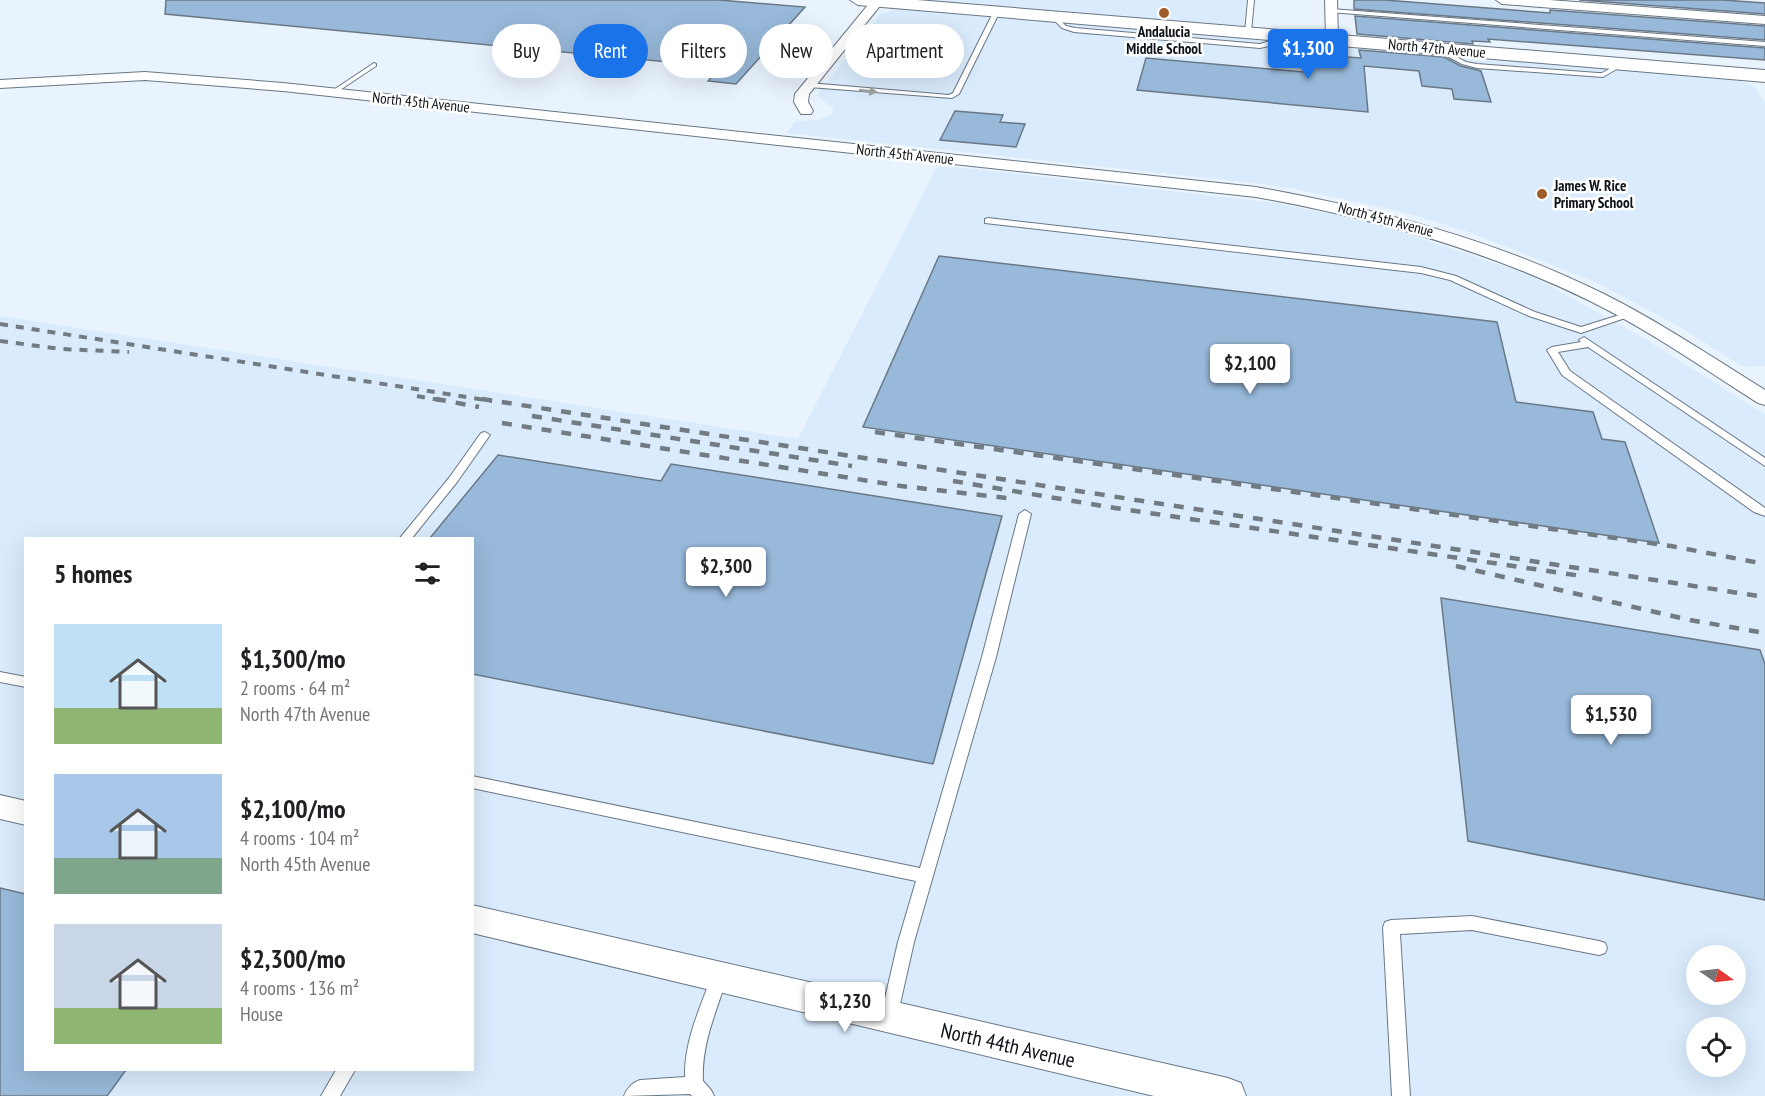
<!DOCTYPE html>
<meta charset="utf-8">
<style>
:root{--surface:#fff;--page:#f6f6f6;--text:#202124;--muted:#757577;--accent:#1a73e8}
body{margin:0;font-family:"PT Sans Narrow",sans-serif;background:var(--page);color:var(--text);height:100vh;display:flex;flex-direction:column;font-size:22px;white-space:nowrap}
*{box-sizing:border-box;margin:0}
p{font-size:20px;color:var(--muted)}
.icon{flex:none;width:33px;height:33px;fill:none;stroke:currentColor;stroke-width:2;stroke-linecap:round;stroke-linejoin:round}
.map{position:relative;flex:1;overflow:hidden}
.drawer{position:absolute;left:24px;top:537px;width:450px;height:534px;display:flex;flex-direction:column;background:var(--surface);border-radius:0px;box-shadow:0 6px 24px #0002}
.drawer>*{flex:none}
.top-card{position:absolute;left:492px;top:24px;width:570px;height:54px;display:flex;gap:12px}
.needle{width:39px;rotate:104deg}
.buttons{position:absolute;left:1686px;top:945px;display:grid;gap:12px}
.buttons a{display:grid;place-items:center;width:60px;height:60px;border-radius:50%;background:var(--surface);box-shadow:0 6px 24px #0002;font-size:30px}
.price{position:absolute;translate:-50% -51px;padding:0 14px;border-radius:6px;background:#fff;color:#222;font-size:20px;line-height:39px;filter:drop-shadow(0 2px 3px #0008)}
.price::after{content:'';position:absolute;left:50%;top:36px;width:18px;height:14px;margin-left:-9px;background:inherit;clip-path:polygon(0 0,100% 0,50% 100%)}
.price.current{background:var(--accent);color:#fff}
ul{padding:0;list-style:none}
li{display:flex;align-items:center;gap:18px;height:150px;padding:0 30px}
li span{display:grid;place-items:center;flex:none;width:168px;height:120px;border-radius:0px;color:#555}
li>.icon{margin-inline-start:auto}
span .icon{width:72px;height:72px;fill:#fffc;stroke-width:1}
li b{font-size:26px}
h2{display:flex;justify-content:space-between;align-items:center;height:72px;padding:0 30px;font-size:26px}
.pill{padding:0 21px;border-radius:27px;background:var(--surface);box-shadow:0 6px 24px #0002;font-size:21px;line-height:54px}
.pill.current{background:var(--accent);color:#fff}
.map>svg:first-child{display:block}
.built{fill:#d9ebfc;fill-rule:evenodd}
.building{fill:#98b9da;stroke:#6b7987;stroke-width:1.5}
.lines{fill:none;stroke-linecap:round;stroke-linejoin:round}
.lane-casing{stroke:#697785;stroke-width:2}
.street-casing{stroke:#697785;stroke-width:2}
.secondary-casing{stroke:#697785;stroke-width:2}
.lane{fill:#fff;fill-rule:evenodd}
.street{fill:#fff;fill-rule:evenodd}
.secondary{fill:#fff;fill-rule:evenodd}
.rail-far1{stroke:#737b82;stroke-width:4;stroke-dasharray:8 8;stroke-linecap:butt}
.rail{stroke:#737b82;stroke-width:4.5;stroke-dasharray:10 10;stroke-linecap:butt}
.oneway{fill:#9ea0a2}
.poi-dot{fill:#9f5c2b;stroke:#fff;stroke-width:2}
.labels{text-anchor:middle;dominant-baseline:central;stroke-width:5;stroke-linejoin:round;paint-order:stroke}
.far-poi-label{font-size:15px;font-weight:bold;fill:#0c1217;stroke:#fff}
.far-street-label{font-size:15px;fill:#0c1217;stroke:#fff}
.near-street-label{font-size:21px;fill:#0c1217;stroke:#fff}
</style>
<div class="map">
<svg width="1765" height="1096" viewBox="0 0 1765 1096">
<rect width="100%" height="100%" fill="#e9f3fd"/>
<g class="built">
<path d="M921,0H1246L1244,26Z"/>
<path d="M896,9L1733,79L1749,84L1754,87L1765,102V366L1743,367L1680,327L1593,281L1466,231L1399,211L1290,188L1253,183L787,133L796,121L819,120L832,114L833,108L821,99L818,96L819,93L880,14Z"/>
<path d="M938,165L1277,203L1375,223L1530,275L1635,333L1765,414V1096H0V316L798,439ZM26,538H472V1070H26ZM1696,956H1736V994H1696ZM1696,1028H1736V1066H1696Z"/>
</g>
<g class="building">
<path d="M166,0H719L805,7L736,84L708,81L721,67L165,14Z"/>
<path d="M1354,0H1385L1550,13V10L1765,26V40L1354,9Z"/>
<path d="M1579,0H1723L1765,3V14Z"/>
<path d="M1355,16L1765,48V60L1488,39L1490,42L1472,41L1473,44L1357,34Z"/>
<path d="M1359,50L1444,57L1461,66L1481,71L1491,102L1454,99L1452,89L1422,86L1419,71L1364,66L1368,112L1137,90L1146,58L1304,72V54L1361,58Z"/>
<path d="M955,111L1003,115L1000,122L1025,124L1016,147L940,140Z"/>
<path d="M939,256L1497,322L1516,402L1593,412L1602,439L1625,442L1659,543L863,427Z"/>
<path d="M498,455L661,481L671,464L1002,516L933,764L472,674V538H430Z"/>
<path d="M1441,598L1760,650L1765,664V900L1468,841Z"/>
<path d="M0,888L26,894V1070H126L107,1096H0Z"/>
</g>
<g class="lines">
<defs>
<g id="lane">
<path d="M1248,0H1254L1251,32L1248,34L1245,32Z"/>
<path d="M997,9L1000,11L959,94L952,98L809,87L806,85L809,83L949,95L953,93L994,11Z"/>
<path d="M1331,9L1765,42V46L1329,12Z"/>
<path d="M1051,15H1055L1066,26L1075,28L1260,44L1292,34L1295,36L1277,44L1260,48L1074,32L1062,28L1051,17Z"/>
<path d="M1436,46L1466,62L1477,64L1598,73H1602L1620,63L1625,64L1603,77L1477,68L1462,64L1434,49L1433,48Z"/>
<path d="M374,63L376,64V66L334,94L329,93Z"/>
<path d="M988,218L1421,267L1456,276L1535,312L1581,327L1629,312L1634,315L1581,333L1529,316L1450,280L1421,273L985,223V219Z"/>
<path d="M1584,337L1765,458V466L1588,347L1558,352L1570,371L1765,508V516L1754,512L1562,375L1547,350L1552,347L1581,342L1579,340Z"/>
<path d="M485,432L490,435L457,482L412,538H400L449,478L481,433Z"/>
<path d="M1025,510L1031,514L996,657L914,942L896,1022L890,1024L884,1022L881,1016L898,942L916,881L472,788V776L920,868L982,657L1019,514Z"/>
<path d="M0,672L26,677V687L0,682Z"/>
<path d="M1472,916L1599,941L1605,943L1607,948L1605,953L1599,955L1472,930L1400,934L1410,1096H1392L1383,927L1385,922L1391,920Z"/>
<path d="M719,970L725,973L727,978C716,1012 701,1045 703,1081L711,1090L714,1096H692L690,1094L624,1096C627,1088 632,1083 640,1080L685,1077C684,1043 699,1010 711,978L713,973Z"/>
<path d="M336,1070H355L340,1096H321Z"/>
</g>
<g id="street">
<path d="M872,0L883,2L809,94L808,102L813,111L811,114H801L794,102L795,94Z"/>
<path d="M1325,0H1337L1338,39L1332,43L1326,39Z"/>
<path d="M1496,0H1549L1765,16V24L1502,4Z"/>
<path d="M145,72L283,83L1256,187C1376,209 1494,239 1604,294C1660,322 1712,357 1765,390V405L1758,403C1703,368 1649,330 1590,301C1484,249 1372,218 1256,197L283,91L145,80L0,88V80Z"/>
<path d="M0,795L26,801V825L0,819Z"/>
<path d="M472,905L1228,1078L1241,1083L1246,1096H1154L472,933Z"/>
</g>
<path id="secondary" d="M850,0H917L1765,70V82L858,5Z"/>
</defs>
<use href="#lane" class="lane-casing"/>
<use href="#street" class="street-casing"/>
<use href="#secondary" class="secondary-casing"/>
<use href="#lane" class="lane"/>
<use href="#street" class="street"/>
<use href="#secondary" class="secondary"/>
<g class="rail-far1">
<path d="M0,324L492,401"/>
<path d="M0,341L61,349L129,352"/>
<path d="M417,396L445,401"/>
</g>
<g class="rail">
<path d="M436,399L479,407"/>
<path d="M482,399L1765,597"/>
<path d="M532,416L852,466"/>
<path d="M502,423L901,486L1016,499"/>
<path d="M875,432L1671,546L1765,564"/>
<path d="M953,481L1115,508L1582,576"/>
<path d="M1456,566L1690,620L1765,633"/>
</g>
</g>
<defs><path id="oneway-solid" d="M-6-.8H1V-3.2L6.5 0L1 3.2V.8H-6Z" transform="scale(1.5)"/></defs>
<use class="oneway" href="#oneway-solid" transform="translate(868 91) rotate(6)"/>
<g class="poi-dot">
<circle cx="1164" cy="13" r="6"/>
<circle cx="1542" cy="194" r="6"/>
</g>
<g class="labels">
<g class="far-poi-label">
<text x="1164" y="31">Andalucia<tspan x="1164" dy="17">Middle School</tspan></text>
<text x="1554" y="185" text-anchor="start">James W. Rice<tspan x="1554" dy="17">Primary School</tspan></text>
</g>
<g class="far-street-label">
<text transform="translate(1437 48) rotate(5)">North 47th Avenue</text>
<text transform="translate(421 102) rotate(6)">North 45th Avenue</text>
<text transform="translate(905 154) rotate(6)">North 45th Avenue</text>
<text transform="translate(1386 219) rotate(15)">North 45th Avenue</text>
</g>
<g class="near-street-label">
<text transform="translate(1008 1045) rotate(13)">North 44th Avenue</text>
</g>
</g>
</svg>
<div class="buttons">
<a><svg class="needle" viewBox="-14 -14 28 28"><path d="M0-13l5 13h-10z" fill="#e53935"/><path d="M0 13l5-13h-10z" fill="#757577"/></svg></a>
<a><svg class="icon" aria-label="locate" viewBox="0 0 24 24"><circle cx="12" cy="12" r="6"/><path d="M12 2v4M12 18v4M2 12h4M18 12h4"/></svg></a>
</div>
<b class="price current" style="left:1308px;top:80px">$1,300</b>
<b class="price" style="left:1250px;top:395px">$2,100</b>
<b class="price" style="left:726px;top:598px">$2,300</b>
<b class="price" style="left:1611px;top:746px">$1,530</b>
<b class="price" style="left:845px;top:1033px">$1,230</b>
<div class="top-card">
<a class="pill">Buy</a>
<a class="pill current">Rent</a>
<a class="pill">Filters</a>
<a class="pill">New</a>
<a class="pill">Apartment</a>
</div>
<section class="drawer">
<h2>5 homes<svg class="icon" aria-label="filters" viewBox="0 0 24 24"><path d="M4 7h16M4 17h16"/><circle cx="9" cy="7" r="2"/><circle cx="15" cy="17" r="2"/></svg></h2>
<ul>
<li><span style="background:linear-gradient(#bfe0f5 70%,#8fb573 0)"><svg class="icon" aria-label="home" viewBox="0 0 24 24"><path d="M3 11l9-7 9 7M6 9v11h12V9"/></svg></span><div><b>$1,300/mo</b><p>2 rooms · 64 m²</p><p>North 47th Avenue</p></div></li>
<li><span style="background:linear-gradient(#a9c7e8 70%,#7fa58c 0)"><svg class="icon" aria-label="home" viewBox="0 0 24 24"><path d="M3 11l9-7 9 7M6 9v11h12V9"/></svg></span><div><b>$2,100/mo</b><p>4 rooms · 104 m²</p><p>North 45th Avenue</p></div></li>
<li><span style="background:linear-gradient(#c9d6e8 70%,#8fb573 0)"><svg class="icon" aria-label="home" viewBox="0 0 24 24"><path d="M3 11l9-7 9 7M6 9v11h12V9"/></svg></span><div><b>$2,300/mo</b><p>4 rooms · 136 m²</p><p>House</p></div></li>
</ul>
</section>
</div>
